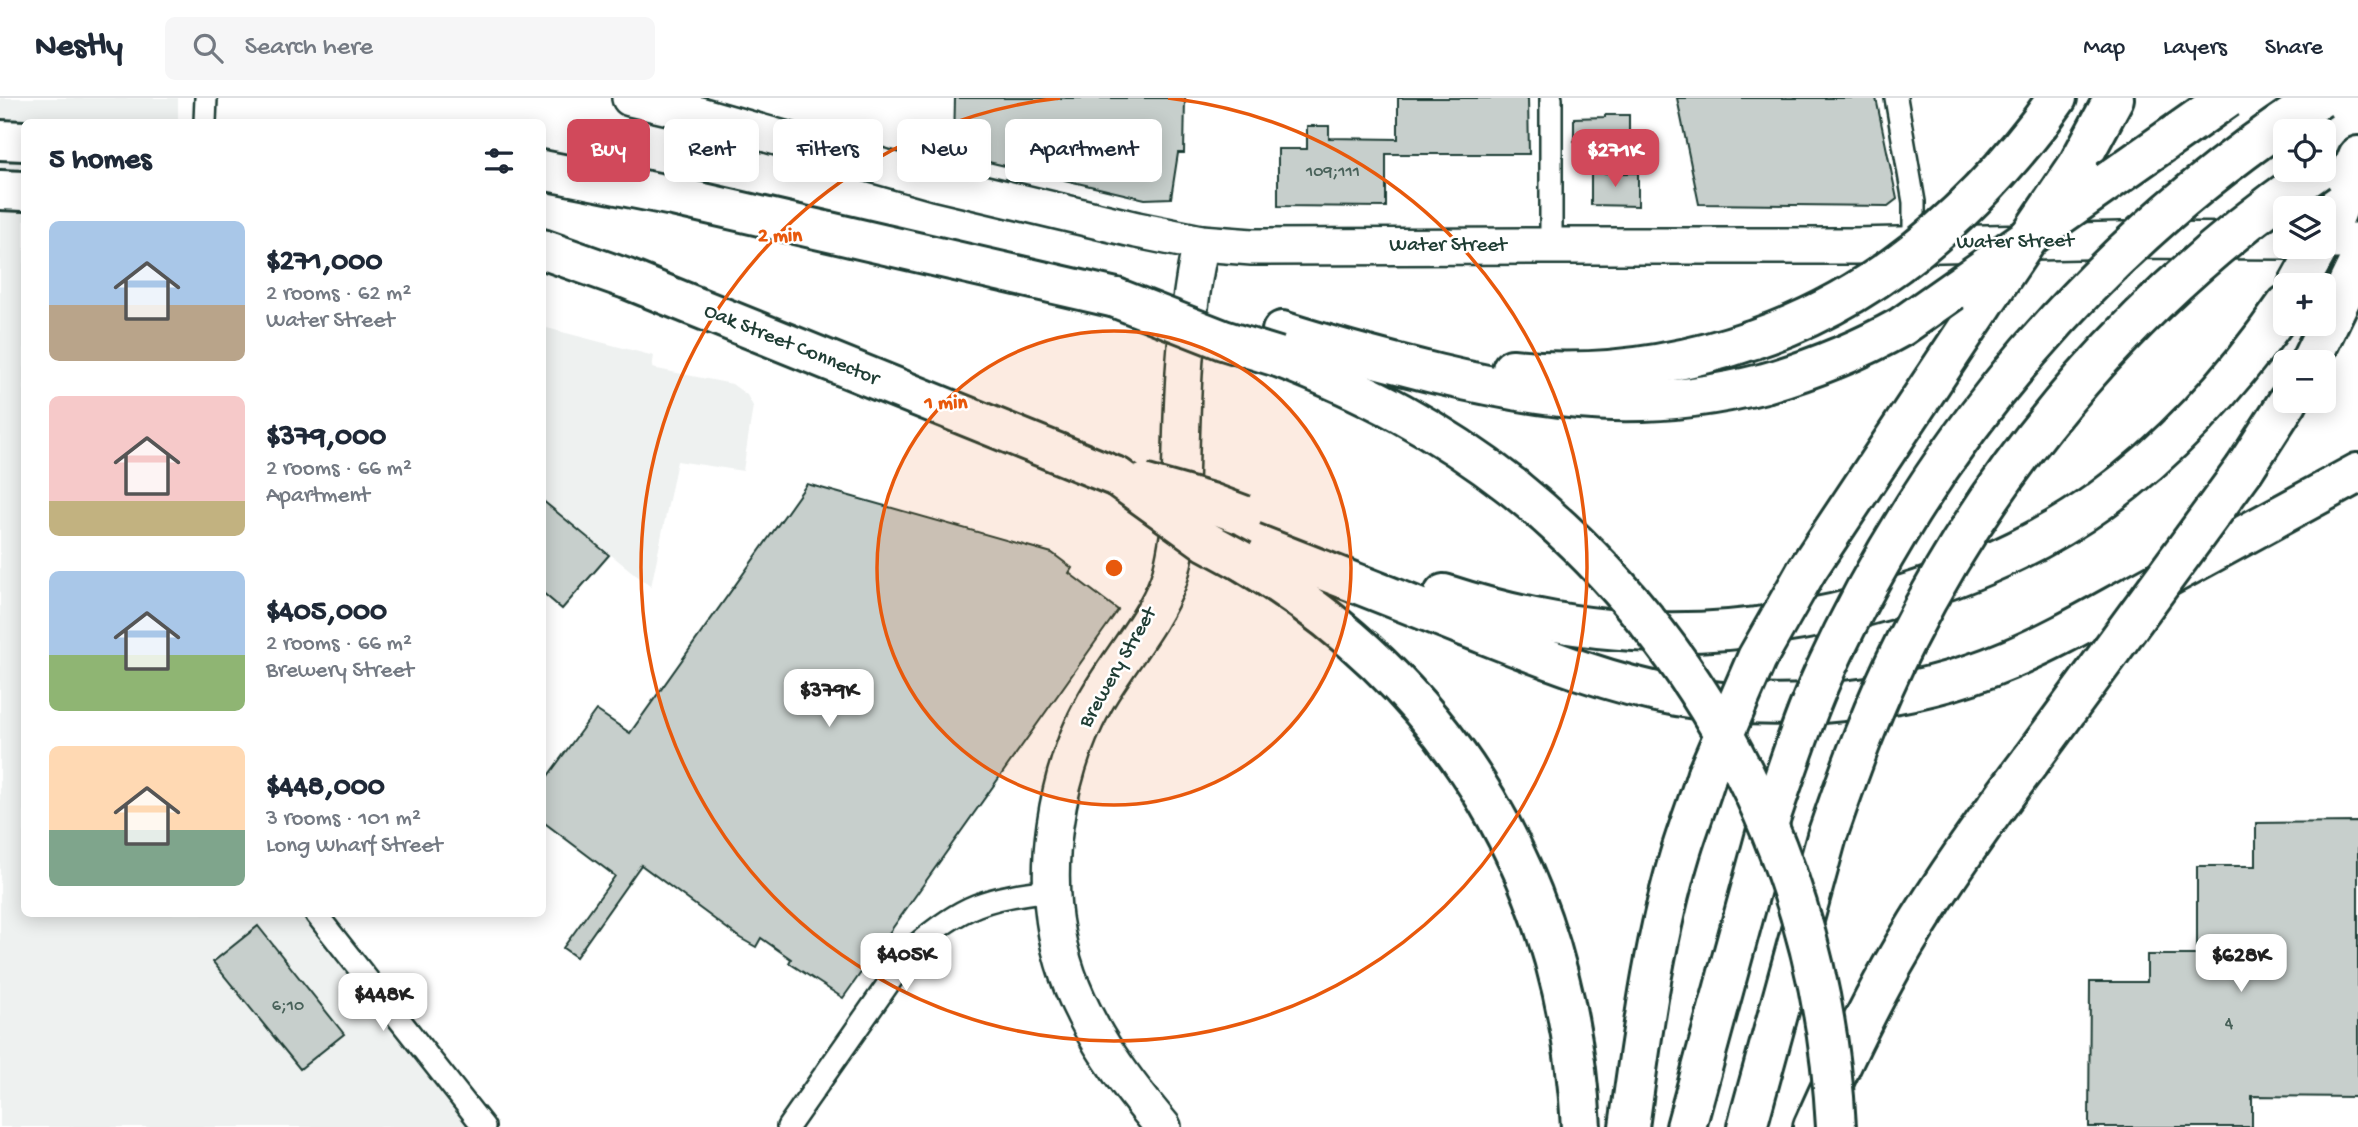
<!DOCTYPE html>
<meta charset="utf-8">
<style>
:root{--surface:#fff;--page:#f6f6f7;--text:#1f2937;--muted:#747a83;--line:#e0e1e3;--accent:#d1495b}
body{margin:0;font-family:"Gochi Hand",sans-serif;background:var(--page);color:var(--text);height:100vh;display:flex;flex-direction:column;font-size:26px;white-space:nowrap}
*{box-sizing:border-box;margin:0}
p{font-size:23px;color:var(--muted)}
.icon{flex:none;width:38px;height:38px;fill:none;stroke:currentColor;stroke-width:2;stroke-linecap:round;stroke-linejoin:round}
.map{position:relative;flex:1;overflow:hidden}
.sheet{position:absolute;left:21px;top:21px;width:525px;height:798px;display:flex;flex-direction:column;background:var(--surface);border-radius:10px;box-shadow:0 4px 18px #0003}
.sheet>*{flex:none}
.top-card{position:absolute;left:567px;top:21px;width:665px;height:63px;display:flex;gap:14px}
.controls{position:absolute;left:2273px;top:21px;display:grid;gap:14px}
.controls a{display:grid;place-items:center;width:63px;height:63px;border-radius:10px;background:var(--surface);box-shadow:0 4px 18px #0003;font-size:35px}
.price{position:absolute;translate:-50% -60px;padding:0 16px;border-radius:14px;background:#fff;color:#222;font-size:23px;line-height:46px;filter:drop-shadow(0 2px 4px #0008)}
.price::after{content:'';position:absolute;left:50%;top:42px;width:21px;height:16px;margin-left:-10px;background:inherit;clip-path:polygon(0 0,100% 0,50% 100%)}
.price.on{background:var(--accent);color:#fff}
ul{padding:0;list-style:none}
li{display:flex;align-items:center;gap:21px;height:175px;padding:0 28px}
li span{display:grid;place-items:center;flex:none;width:196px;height:140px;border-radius:10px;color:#555}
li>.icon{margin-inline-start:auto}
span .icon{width:84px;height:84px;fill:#fffc;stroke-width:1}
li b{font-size:30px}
h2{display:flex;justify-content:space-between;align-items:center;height:84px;padding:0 28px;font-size:30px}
.pill{padding:0 24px;border-radius:10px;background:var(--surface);box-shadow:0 4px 18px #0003;font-size:24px;line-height:63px}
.pill.on{background:var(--accent);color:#fff}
header{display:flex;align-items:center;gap:42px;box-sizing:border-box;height:98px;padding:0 35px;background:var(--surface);border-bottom:2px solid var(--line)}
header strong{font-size:33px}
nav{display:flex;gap:38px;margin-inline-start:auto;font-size:24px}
.search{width:490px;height:63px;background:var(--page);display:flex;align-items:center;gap:18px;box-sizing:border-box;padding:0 24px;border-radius:10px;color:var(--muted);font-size:26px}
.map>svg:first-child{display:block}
.built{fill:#eef1f0}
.building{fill:#c7cfcc;stroke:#1f3d34;stroke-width:2}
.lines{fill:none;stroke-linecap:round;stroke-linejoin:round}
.minor-casing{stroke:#1f3d34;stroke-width:26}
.primary-casing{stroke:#1f3d34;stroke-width:40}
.motorway-casing{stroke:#1f3d34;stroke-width:44}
.minor{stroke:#fff;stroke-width:21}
.primary{stroke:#fff;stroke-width:35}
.motorway{stroke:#fff;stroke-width:38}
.motorway-bridge-casing{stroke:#1f3d34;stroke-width:44;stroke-linecap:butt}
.motorway-bridge{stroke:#fff;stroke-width:38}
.ring{fill:none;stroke:#e8590c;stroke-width:3.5}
.labels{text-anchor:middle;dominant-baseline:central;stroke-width:5;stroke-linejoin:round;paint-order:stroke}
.number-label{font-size:18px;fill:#49625a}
.street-label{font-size:21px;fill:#1f3d34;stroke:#fff}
.centre{fill:#e8590c;stroke:#fff;stroke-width:3.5}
.ring-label{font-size:21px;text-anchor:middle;font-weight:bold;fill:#e8590c;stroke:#fff;stroke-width:5;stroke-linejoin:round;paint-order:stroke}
</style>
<header>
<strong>Nestly</strong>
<div class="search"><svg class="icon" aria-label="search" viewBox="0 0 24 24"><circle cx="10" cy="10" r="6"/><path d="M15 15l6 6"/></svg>Search here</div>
<nav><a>Map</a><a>Layers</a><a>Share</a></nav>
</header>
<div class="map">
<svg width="2358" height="1029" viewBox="0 0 2358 1029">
<rect width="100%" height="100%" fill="#fff"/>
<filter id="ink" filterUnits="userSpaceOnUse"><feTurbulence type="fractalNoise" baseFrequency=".0143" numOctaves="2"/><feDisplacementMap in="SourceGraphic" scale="14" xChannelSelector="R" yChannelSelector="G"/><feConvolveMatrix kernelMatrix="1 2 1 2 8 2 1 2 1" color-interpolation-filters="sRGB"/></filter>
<g filter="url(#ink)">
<g class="built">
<path d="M0,0H178V24H24V816H306L467,1029H0Z"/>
<path d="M543,229L654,258L652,270L732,286L747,297L753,308L743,373L677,363L651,489L543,402Z"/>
</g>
<g class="building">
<path d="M955,0H1185L1184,55H1178L1171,100L1145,101L963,58L954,46Z"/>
<path d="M1398,0H1528L1529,56H1386V109L1278,108V51H1307V28H1329V40L1398,41Z"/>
<path d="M1677,0H1876L1897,101L1888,108L1699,106Z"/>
<path d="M1605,17H1629V42L1604,43V47H1587V43H1574V20L1605,19Z"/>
<path d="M1591,75H1638V108L1591,107Z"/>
<path d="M807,386L1052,455L1072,470L1069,475L1118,512L843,900L789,865L791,861L761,840L756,849L740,840L641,767L576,859L563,850L615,778L542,723V686L596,612L630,635Z"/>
<path d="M542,402L609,457L562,511L542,494Z"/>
<path d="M2358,724V999L2252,998V1029H2089L2090,884H2147V857H2197V768H2256V725Z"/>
<path d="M258,828L344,936L300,971L213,864Z"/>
</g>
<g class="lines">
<defs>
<g id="minor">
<path d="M1551,0V148"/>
<path d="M1896,0L1914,104V147"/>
<path d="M205,24L206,0"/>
<path d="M316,816L484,1029"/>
<path d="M788,1029L914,849C962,807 988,799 1051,792"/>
</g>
<g id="primary">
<path d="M630,0L682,12L935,84L1137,132L1201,145L1252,149L1551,148H1854L2120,142L2286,143"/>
<path d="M2324,143H2358"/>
<path d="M1163,1029C1084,935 1037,854 1055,727C1061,685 1073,644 1094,606C1115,567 1153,525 1168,484C1174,468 1176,450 1179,433C1182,337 1180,239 1201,145"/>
</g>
<g id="motorway">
<path d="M2040,24L2057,0"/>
<path d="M0,42L24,43"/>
<path d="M2078,67L2114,0"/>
<path d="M542,72L673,98L1116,200"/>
<path d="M0,92L24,93"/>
<path d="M2324,139L2336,115L2358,58"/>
<path d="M542,151L627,181L1117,379"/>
<path d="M2298,187L2319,149"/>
<path d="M1282,233C1334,250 1385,263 1437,276C1555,304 1645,316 1765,285"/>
<path d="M1278,259C1366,293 1439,331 1513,389"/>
<path d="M2310,264L2358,165"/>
<path d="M1512,271C1594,279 1676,268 1754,241"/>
<path d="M2245,370L2288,303"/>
<path d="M1243,441C1317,470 1392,499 1466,529C1535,556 1604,585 1677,598C1782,617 1910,604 2008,562C2056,542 2101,515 2147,490C2217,452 2288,413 2358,375"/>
<path d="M1242,463C1454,589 1568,784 1581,1029"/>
<path d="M1807,472L1983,207"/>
<path d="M1444,496C1600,547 1740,546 1897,499C1970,477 2039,447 2101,402C2174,349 2235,281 2286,207"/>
<path d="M1629,1029C1642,937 1654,842 1681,753C1689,727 1699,702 1707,676"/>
<path d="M1686,1029L1770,721"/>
<path d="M1747,1029L1827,738"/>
<path d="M1813,1029C1837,975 1862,922 1891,870C1932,797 1981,728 2031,662"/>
</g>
</defs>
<use href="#minor" class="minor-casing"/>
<use href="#primary" class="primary-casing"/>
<use href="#motorway" class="motorway-casing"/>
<use href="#minor" class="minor"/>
<use href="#primary" class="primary"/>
<use href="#motorway" class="motorway"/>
<defs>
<g id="motorway-bridge">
<path d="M1116,200L1223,242L1278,259"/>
<path d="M1983,207L2078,67"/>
<path d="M1754,241C1871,202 1965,121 2040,24"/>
<path d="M1765,285C1813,271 1858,253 1901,229L2227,0"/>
<path d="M1117,379L1207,444L1242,463"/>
<path d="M1143,386L1211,405L1243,417"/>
<path d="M1513,389C1710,548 1823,776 1836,1029"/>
<path d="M2031,662L2245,370"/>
<path d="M1707,676L1757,560L1807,472"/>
<path d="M1770,721C1787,672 1802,623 1823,577C1931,340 2101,141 2320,0"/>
<path d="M1827,738C1850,671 1874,605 1906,542C2001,354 2144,191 2318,72"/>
</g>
</defs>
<use href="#motorway-bridge" class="motorway-bridge-casing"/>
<use href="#motorway-bridge" class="motorway-bridge"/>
</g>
</g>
<circle cx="1114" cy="470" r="237" fill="#e8590c" fill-opacity=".12"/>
<g class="ring">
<circle cx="1114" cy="470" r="237"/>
<path d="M1168 0A473 473 0 1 1 1060 0"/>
</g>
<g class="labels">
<g class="number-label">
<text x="1333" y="74">109;111</text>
<text x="288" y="908">6;10</text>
<text x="2229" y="926">4</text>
</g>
<g class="street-label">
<text transform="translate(2015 145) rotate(-1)">Water Street</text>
<text x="1448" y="148">Water Street</text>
<text transform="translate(791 248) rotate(22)">Oak Street Connector</text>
<text transform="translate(1119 570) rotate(-60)">Brewery Street</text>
</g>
</g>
<circle cx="1114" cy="470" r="10" class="centre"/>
<g class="ring-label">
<text x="780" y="143">2 min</text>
<text x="946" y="310">1 min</text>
</g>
</svg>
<div class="controls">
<a><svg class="icon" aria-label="locate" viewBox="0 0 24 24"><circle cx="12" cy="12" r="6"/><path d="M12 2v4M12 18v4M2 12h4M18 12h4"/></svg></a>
<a><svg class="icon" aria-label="layers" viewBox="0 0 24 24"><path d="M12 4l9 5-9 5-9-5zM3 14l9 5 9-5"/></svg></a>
<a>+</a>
<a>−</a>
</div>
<b class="price on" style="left:1615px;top:91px">$271K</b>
<b class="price" style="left:829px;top:631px">$379K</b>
<b class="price" style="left:906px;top:895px">$405K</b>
<b class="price" style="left:2241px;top:896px">$628K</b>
<b class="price" style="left:383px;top:935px">$448K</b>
<div class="top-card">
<a class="pill on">Buy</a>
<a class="pill">Rent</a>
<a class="pill">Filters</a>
<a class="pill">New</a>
<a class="pill">Apartment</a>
</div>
<section class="sheet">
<h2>5 homes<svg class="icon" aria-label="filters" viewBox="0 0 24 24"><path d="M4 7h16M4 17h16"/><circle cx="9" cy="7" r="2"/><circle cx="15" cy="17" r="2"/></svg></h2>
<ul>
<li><span style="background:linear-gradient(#a9c7e8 60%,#b9a48a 0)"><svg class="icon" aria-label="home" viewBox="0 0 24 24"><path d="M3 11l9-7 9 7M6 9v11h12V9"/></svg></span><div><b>$271,000</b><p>2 rooms · 62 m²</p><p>Water Street</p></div></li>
<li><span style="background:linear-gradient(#f6c9c9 75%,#c2b280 0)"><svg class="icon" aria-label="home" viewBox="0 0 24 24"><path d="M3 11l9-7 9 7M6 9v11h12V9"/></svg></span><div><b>$379,000</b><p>2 rooms · 66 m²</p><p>Apartment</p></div></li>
<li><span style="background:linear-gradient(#a9c7e8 60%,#8fb573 0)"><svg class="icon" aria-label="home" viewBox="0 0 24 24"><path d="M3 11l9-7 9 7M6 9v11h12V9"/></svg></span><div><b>$405,000</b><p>2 rooms · 66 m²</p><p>Brewery Street</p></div></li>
<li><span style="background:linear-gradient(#ffd9b3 60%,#7fa58c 0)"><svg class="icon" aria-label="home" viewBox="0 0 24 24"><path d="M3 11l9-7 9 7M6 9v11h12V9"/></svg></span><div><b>$448,000</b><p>3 rooms · 101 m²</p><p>Long Wharf Street</p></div></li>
</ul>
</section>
</div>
